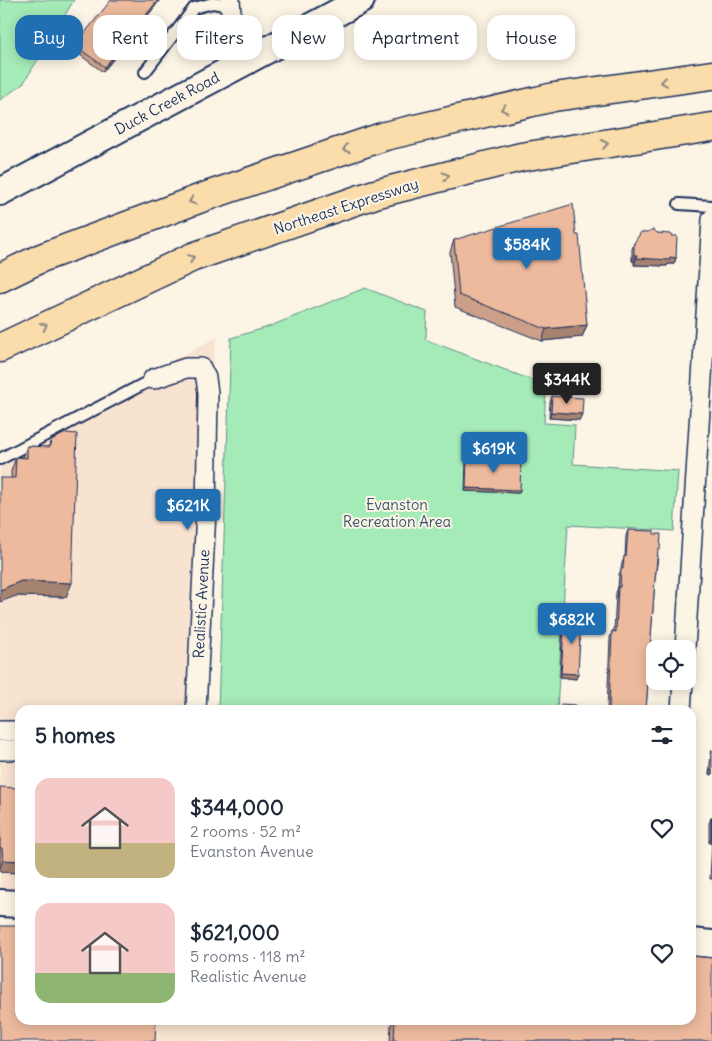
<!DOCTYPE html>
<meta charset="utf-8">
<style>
:root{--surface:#fff;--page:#f2f2f3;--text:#1f2937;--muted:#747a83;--accent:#1f6fb2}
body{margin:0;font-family:Delius,sans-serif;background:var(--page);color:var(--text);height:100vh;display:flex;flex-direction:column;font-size:19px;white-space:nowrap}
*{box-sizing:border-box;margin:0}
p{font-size:16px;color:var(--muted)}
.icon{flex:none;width:28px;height:28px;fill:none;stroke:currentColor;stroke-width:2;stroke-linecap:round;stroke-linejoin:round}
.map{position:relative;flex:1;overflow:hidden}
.drawer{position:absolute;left:15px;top:705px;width:681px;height:320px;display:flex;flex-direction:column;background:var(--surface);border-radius:15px;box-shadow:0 2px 12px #0003}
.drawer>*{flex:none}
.hud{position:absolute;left:15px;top:15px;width:682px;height:45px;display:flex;gap:10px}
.tools{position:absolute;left:646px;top:640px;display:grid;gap:10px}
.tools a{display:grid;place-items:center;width:50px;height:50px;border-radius:10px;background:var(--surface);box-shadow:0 2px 12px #0003;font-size:25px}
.price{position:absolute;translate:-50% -42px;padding:0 11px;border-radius:5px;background:var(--accent);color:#fff;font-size:16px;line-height:32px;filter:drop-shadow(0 1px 2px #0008)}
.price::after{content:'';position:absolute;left:50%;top:30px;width:15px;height:11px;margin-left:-8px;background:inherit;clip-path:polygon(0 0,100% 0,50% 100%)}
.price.selected{background:#222;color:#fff}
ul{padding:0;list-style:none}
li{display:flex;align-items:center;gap:15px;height:125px;padding:0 20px}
li span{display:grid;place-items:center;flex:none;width:140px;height:100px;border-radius:15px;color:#555}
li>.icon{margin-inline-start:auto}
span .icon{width:60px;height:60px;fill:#fffc;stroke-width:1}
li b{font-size:21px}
h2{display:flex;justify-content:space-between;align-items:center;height:60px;padding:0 20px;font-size:21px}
.chip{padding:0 18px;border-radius:15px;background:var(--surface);box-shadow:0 2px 12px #0003;font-size:18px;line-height:45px}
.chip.selected{background:var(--accent);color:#fff}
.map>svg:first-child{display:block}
.built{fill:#f8e3d0}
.green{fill:#a5ebb7;stroke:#608d8a}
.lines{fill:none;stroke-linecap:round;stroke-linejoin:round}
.lane-casing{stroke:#1b2f5e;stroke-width:14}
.street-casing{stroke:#1b2f5e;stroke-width:22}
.secondary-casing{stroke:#1b2f5e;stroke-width:30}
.highway-casing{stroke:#1b2f5e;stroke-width:31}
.lane{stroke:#fcf5e5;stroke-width:10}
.street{stroke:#fcf5e5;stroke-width:19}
.secondary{stroke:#fcf5e5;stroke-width:26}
.highway{stroke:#faddab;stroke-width:28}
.wall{fill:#cca088;stroke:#1b2f5e}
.shaded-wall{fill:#a6826f;stroke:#1b2f5e}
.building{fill:#edba9e;stroke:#1b2f5e}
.oneway{stroke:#8a8684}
.labels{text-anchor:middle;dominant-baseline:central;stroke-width:4;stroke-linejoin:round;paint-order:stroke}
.street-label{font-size:15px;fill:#1b2f5e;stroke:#fcf5e5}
.park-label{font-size:15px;fill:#375570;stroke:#fcf5e5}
</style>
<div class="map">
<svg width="712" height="1041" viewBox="0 0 712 1041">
<rect width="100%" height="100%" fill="#fcf5e5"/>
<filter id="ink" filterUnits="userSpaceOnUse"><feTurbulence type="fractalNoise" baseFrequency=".02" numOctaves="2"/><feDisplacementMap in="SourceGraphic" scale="10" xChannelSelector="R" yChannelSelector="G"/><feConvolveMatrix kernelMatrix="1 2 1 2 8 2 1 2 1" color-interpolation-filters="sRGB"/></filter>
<g filter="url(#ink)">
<g class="built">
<path d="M217,337L208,393L196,710H20V904L0,903V451Z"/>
<path d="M0,929L20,1020H691L712,1041H0Z"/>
</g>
<g class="green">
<path d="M0,0H74L23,84L0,100Z"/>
<path d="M365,288L427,312L426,337L424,339L542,384L546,390L544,423L575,425L573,464L678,471L674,531L568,525L557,710H218L231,338L268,327Z"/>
</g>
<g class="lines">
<defs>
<g id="lane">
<path d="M181,26L203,43"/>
<path d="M145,72L194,8L213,3L229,6"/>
<path d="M679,204L712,206"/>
<path d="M0,459L153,379"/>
</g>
<g id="street">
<path d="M230,0L232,26L248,59"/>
<path d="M153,379L186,368H201L206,378L208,393L206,511L196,710"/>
<path d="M685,649L712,219"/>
<path d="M681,710L683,681"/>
<path d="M0,731H20"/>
<path d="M0,750H20"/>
</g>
<g id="secondary">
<path d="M0,192L361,0"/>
<path d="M0,903L20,904"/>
<path d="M691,942L712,944"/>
</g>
<g id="highway">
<path d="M0,278L41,258L204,197L385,136L554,97L712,75"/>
<path d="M0,348L193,257L375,194L521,157L712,127"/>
</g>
</defs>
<use href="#lane" class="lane-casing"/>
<use href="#street" class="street-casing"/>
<use href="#secondary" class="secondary-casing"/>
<use href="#highway" class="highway-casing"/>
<use href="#lane" class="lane"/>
<use href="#street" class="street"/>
<use href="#secondary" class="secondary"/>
<use href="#highway" class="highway"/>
</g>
<g class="wall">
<path d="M157,4L103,72L80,55V53L75,49L76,44Z"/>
<path d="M657,233L671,236L676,258L674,264H668L667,266L634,265V261H632V249L634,243Z"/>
<path d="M576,235L587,325L582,337L542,341L455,307L450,252L454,240Z"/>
<path d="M552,396L580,420L549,418L550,402Z"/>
<path d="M51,440L66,597L16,596L11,471L16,457H23L27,446L48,447Z"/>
<path d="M467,457L520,490L519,493L465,491L466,461Z"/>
<path d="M628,530L654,534L658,557L655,579L646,710H607L610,638L612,631H614L616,593L618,587L619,575L621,569L622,563L625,556L626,536Z"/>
<path d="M565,617L581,640H580L576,679L560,677L563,621Z"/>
<path d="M712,750V775L709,774L711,753Z"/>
<path d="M0,787L20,873L0,872Z"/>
<path d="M711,818H712V879H710L712,843H709V823Z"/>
<path d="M393,1020H691L712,1041H390L391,1025Z"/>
</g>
<g class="shaded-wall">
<path d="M158,0H160L103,72L105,67Z"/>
<path d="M634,255H637L634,261H632Z"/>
<path d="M670,257L676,258L674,264H668L667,266L634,265L637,258Z"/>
<path d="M587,325L582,337L542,341L546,329Z"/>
<path d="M551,412L582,414L580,420L549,418Z"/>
<path d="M466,488L520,490L519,493L465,491Z"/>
<path d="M21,581L72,583L66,597L16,596L0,602V590Z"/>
<path d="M561,673L578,674L576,679L560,677Z"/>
<path d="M711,769H712V775L709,774Z"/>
<path d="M711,838H712V843H709Z"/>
<path d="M3,860L20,861V873L0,872V868Z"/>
</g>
<g class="building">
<path d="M111,0H158L105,67L81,50L83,49L76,44Z"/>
<path d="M573,204L576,235H579L587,325L546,329L459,295L454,240Z"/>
<path d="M653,229L657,233L671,234V236H677L676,258L670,257V260L637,258V255H634V243L641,232H648Z"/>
<path d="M552,396L583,398L582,414L551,412Z"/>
<path d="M66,433L77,434L72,583L21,581L0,590V478H15L16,457L27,458V446L50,447L51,440Z"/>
<path d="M467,457L521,459L520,490L466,488Z"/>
<path d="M628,530L654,531V534H661L660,550H658L655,579L646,710H609L612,631L616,632L618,587H620L621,569H623L624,556L626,557Z"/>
<path d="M565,617H583L582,635H580L578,674L561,673Z"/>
<path d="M561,704L576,705V710H560Z"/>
<path d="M0,787L20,788V861L3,860L2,848H0Z"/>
<rect x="711" y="818" width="1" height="20"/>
<path d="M0,926H20V1020H156L155,1041H0Z"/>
<path d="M691,956L712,958V1041H394L395,1020H691Z"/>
</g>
<defs><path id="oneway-chevron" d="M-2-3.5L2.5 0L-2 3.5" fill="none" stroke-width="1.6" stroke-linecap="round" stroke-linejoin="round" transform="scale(1.25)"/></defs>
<g class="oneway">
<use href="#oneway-chevron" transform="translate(664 82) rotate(172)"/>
<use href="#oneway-chevron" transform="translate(504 109) rotate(167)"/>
<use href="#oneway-chevron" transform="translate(605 144) rotate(-9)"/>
<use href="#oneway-chevron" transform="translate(346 149) rotate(162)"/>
<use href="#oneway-chevron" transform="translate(446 176) rotate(-14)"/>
<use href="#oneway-chevron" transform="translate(192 201) rotate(159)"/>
<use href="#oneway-chevron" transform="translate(191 258) rotate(-23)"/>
<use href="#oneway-chevron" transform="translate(44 326) rotate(-26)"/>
</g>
</g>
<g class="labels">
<g class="street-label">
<text transform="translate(167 103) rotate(-28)">Duck Creek Road</text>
<text transform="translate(346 206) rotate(-18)">Northeast Expressway</text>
<text transform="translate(201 604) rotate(-87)">Realistic Avenue</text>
</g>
<g class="park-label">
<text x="397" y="504">Evanston<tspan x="397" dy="17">Recreation Area</tspan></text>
</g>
</g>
</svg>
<div class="tools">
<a><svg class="icon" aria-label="locate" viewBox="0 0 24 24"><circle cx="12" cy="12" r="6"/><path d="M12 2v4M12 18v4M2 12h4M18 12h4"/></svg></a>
</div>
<b class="price" style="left:527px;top:270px">$584K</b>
<b class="price selected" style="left:567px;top:405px">$344K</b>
<b class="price" style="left:494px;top:474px">$619K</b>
<b class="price" style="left:188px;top:531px">$621K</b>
<b class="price" style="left:572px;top:645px">$682K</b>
<div class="hud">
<a class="chip selected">Buy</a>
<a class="chip">Rent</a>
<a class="chip">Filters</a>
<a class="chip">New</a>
<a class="chip">Apartment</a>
<a class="chip">House</a>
</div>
<section class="drawer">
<h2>5 homes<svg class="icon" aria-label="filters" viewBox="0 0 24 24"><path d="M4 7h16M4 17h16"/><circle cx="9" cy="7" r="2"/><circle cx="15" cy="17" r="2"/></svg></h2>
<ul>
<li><span style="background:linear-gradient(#f6c9c9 65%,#c2b280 0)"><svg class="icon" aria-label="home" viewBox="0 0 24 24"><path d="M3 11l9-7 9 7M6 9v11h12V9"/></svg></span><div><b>$344,000</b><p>2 rooms · 52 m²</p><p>Evanston Avenue</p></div><svg class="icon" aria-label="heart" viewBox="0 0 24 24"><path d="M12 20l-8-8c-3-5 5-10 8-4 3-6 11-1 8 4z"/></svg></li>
<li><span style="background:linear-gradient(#f6c9c9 70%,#8fb573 0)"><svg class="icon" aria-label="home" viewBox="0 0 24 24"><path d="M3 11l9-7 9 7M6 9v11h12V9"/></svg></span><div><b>$621,000</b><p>5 rooms · 118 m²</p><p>Realistic Avenue</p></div><svg class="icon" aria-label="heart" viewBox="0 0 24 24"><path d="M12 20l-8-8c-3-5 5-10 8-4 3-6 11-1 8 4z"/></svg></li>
</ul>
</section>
</div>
